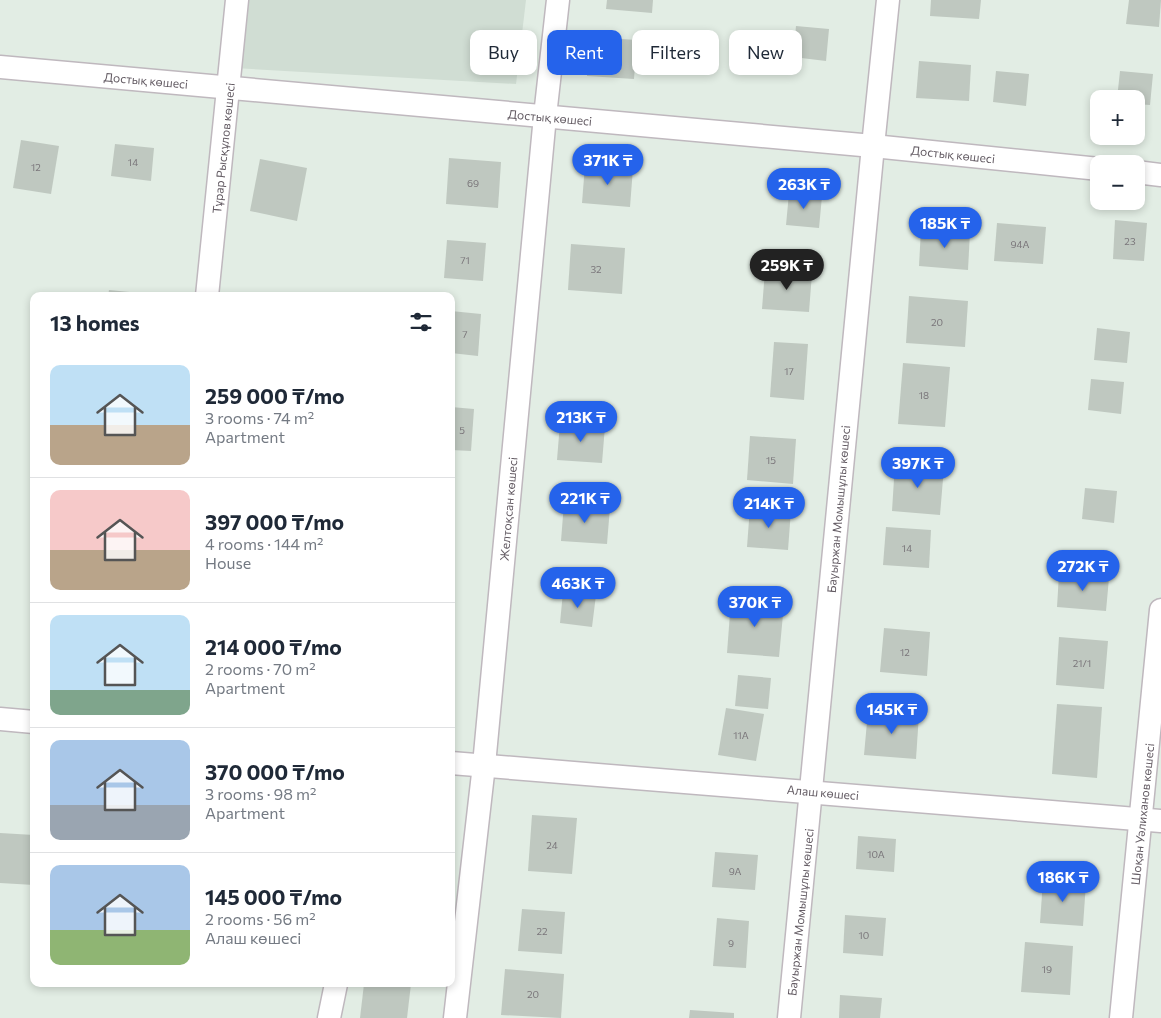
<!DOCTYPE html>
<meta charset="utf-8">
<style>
:root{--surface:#fff;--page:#f2f2f3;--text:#1f2937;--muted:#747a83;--line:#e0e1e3;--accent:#2563eb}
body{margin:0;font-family:Commissioner,sans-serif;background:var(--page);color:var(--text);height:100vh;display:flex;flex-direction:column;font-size:19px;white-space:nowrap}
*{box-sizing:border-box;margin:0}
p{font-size:16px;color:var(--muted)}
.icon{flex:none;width:28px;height:28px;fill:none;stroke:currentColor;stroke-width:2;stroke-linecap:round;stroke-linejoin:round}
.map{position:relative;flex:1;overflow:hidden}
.side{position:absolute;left:30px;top:292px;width:425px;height:695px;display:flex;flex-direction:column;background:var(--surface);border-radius:10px;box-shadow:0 2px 8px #0003}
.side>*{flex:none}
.top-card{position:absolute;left:470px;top:30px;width:475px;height:45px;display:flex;gap:10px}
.controls{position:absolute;left:1090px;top:90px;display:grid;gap:10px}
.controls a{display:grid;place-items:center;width:55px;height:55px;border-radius:10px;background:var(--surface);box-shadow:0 2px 8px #0003;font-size:25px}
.price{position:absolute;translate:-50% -42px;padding:0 11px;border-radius:18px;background:var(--accent);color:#fff;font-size:16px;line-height:32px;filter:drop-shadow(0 1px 2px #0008)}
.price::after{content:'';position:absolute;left:50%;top:30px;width:15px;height:11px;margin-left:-8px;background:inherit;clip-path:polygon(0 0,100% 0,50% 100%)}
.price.on{background:#222;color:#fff}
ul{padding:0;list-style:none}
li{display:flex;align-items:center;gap:15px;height:125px;padding:0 20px}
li+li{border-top:1px solid var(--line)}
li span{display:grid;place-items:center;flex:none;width:140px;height:100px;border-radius:10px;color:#555}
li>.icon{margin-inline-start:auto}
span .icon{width:60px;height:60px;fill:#fffc;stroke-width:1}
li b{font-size:21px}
h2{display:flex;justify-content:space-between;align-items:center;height:60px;padding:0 20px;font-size:21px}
.pill{padding:0 18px;border-radius:10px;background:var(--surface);box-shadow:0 2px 8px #0003;font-size:18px;line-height:45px}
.pill.on{background:var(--accent);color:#fff}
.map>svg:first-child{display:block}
.education{fill:#d0ddd3}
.building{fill:#bfc8c0}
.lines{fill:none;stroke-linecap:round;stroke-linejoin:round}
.street-casing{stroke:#bfb8be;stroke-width:25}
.street{stroke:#fff;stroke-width:22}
.labels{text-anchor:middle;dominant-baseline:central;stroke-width:4.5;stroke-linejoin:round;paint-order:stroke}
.number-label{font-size:10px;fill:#7a767a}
.street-label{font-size:12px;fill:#635b63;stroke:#fff}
</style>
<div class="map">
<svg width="1161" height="1018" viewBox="0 0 1161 1018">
<rect width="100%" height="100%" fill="#e2ede4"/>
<path class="education" d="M241,0H526L516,84L234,68Z"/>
<g class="building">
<path d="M607,0H653L652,13L606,9Z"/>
<path d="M931,0H981L979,19L930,16Z"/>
<path d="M1129,0H1161L1159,27L1126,24Z"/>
<path d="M796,26L829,29L826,61L793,57Z"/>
<path d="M589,37L637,40L634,79L587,76Z"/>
<path d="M919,61L971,65L969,101L916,98Z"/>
<path d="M996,71L1029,74L1026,106L993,102Z"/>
<path d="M1120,71L1153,74L1150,105L1136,104V99H1117Z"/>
<path d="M21,140L59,146L51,194L13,188Z"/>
<path d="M115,144L154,148L151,181L111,176Z"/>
<path d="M449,158L501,162L498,208L446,204Z"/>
<path d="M260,159L307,168L297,221L250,211Z"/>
<path d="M585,165L633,168L630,207L582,203Z"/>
<path d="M789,193L822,196L819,228L786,225Z"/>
<path d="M1115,220L1147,223L1144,261L1113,259Z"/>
<path d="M997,223L1046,227L1043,264L994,261Z"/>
<path d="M921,229L970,232L968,270L919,266Z"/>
<path d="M447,240L486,243L483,281L444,278Z"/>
<path d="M571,244L625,248L622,294L568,290Z"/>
<path d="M765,270L812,273L809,312L762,309Z"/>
<path d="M109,290L150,294L149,296H108Z"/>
<path d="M909,296L968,301L965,347L906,343Z"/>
<path d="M451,311L481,314L478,356L451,353Z"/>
<path d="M1097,328L1130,332L1127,363L1094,360Z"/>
<path d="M774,342L808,344L804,400L770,397Z"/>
<path d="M903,363L950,367L945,427L898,424Z"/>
<path d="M1091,379L1124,382L1121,414L1088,410Z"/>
<path d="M451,407L474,409L471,451L451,450Z"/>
<path d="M560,423L605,426L602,463L557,460Z"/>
<path d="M750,436L796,439L793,484L747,480Z"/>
<path d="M895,463L944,467L940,515L892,511Z"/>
<path d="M1085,488L1117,491L1114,523L1082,519Z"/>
<path d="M564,503L610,507L607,544L561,541Z"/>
<path d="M750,507L791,510L788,550L747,547Z"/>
<path d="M886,527L931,530L929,568L883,565Z"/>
<path d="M1059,574L1109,578L1106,611L1057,607Z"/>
<path d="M563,592L596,595L592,627L560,623Z"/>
<path d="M731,600L784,604L779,657L727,653Z"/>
<path d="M884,628L930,632L927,676L880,672Z"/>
<path d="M1059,637L1108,641L1104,689L1056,685Z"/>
<path d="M738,675L771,678L768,709L735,706Z"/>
<path d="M1057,704L1102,707L1097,778L1052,774Z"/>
<path d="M726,708L764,714L756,761L718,755Z"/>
<path d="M868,711L919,714L916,759L864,755Z"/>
<path d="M532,815L577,818L572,874L528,871Z"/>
<path d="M0,833L34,835V885L0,883Z"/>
<path d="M858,836L896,839L894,872L856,869Z"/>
<path d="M715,852L758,855L755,890L712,887Z"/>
<path d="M1043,880L1086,883L1083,926L1040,923Z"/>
<path d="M522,909L565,912L562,954L518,951Z"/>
<path d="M845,915L886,918L883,956L843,953Z"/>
<path d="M717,918L749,921L746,968L713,966Z"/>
<path d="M1025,942L1073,946L1070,995L1021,992Z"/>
<path d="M505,969L564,974L561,1018L501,1015Z"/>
<path d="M364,984H411L407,1018H360Z"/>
<path d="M840,995L882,998L880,1018H839Z"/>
<path d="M690,1010L734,1013V1018H689Z"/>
</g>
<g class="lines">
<defs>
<g id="street">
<path d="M0,67L873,146L1099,169"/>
<path d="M1136,172L1161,175"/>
<path d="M207,296L237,0"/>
<path d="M0,719L34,722"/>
<path d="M451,763L1161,821"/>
<path d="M329,1018L336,984"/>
<path d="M455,1018L484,765L545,116L558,0"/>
<path d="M789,1018L873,146L888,0"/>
<path d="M1121,1018L1161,610"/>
</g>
</defs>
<use href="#street" class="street-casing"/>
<use href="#street" class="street"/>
</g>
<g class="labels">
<g class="number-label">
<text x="133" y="162">14</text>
<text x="36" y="167">12</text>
<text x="473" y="183">69</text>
<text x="1130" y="241">23</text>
<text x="1020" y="244">94А</text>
<text x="465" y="260">71</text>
<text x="596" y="269">32</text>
<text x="937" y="322">20</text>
<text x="465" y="334">7</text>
<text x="789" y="371">17</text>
<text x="924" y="395">18</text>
<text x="462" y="430">5</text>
<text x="771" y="460">15</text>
<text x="907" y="548">14</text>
<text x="905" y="652">12</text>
<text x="1082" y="663">21/1</text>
<text x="741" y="735">11А</text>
<text x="552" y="845">24</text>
<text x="876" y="854">10А</text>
<text x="735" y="871">9А</text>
<text x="542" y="931">22</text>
<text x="864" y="935">10</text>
<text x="731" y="943">9</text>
<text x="1047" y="969">19</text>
<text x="533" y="994">20</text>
</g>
<g class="street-label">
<text transform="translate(146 80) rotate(5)">Достық көшесі</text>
<text transform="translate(550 117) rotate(5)">Достық көшесі</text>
<text transform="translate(223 148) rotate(-84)">Тұрар Рысқұлов көшесі</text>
<text transform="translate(953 154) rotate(6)">Достық көшесі</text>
<text transform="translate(508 509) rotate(-85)">Желтоқсан көшесі</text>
<text transform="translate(838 509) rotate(-85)">Бауыржан Момышұлы көшесі</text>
<text transform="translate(823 792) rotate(5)">Алаш көшесі</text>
<text transform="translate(1142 814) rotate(-84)">Шоқан Уәлиханов көшесі</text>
<text transform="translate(800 912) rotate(-84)">Бауыржан Момышұлы көшесі</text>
</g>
</g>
</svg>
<div class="controls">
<a>+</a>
<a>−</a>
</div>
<b class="price" style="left:608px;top:186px">371K ₸</b>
<b class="price" style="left:804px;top:210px">263K ₸</b>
<b class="price" style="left:945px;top:249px">185K ₸</b>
<b class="price on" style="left:787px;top:291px">259K ₸</b>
<b class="price" style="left:581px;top:443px">213K ₸</b>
<b class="price" style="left:918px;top:489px">397K ₸</b>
<b class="price" style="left:585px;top:524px">221K ₸</b>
<b class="price" style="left:769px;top:529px">214K ₸</b>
<b class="price" style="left:1083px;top:592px">272K ₸</b>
<b class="price" style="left:578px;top:609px">463K ₸</b>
<b class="price" style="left:755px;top:628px">370K ₸</b>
<b class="price" style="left:892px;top:735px">145K ₸</b>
<b class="price" style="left:1063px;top:903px">186K ₸</b>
<div class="top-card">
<a class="pill">Buy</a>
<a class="pill on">Rent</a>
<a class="pill">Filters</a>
<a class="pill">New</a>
</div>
<section class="side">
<h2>13 homes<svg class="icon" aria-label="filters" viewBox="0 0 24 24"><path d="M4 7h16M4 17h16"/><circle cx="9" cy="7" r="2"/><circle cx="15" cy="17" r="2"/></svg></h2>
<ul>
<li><span style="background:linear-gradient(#bfe0f5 60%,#b9a48a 0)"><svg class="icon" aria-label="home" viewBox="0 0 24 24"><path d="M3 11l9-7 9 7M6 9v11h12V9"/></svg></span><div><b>259 000 ₸/mo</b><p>3 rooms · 74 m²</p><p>Apartment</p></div></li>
<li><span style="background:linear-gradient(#f6c9c9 60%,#b9a48a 0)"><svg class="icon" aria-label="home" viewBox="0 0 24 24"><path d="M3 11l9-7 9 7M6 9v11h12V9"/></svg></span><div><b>397 000 ₸/mo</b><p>4 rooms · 144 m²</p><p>House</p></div></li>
<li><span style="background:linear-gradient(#bfe0f5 75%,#7fa58c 0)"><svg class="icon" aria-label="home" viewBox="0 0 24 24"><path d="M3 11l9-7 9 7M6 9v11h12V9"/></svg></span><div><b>214 000 ₸/mo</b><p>2 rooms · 70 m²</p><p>Apartment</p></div></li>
<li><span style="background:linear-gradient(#a9c7e8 65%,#9aa5b1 0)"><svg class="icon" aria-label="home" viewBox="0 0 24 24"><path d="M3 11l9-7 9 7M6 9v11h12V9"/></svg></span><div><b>370 000 ₸/mo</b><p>3 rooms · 98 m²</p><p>Apartment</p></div></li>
<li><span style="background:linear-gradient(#a9c7e8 65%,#8fb573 0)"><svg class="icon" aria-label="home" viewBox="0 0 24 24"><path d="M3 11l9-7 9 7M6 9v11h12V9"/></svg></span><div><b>145 000 ₸/mo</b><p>2 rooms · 56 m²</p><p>Алаш көшесі</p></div></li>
</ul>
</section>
</div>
